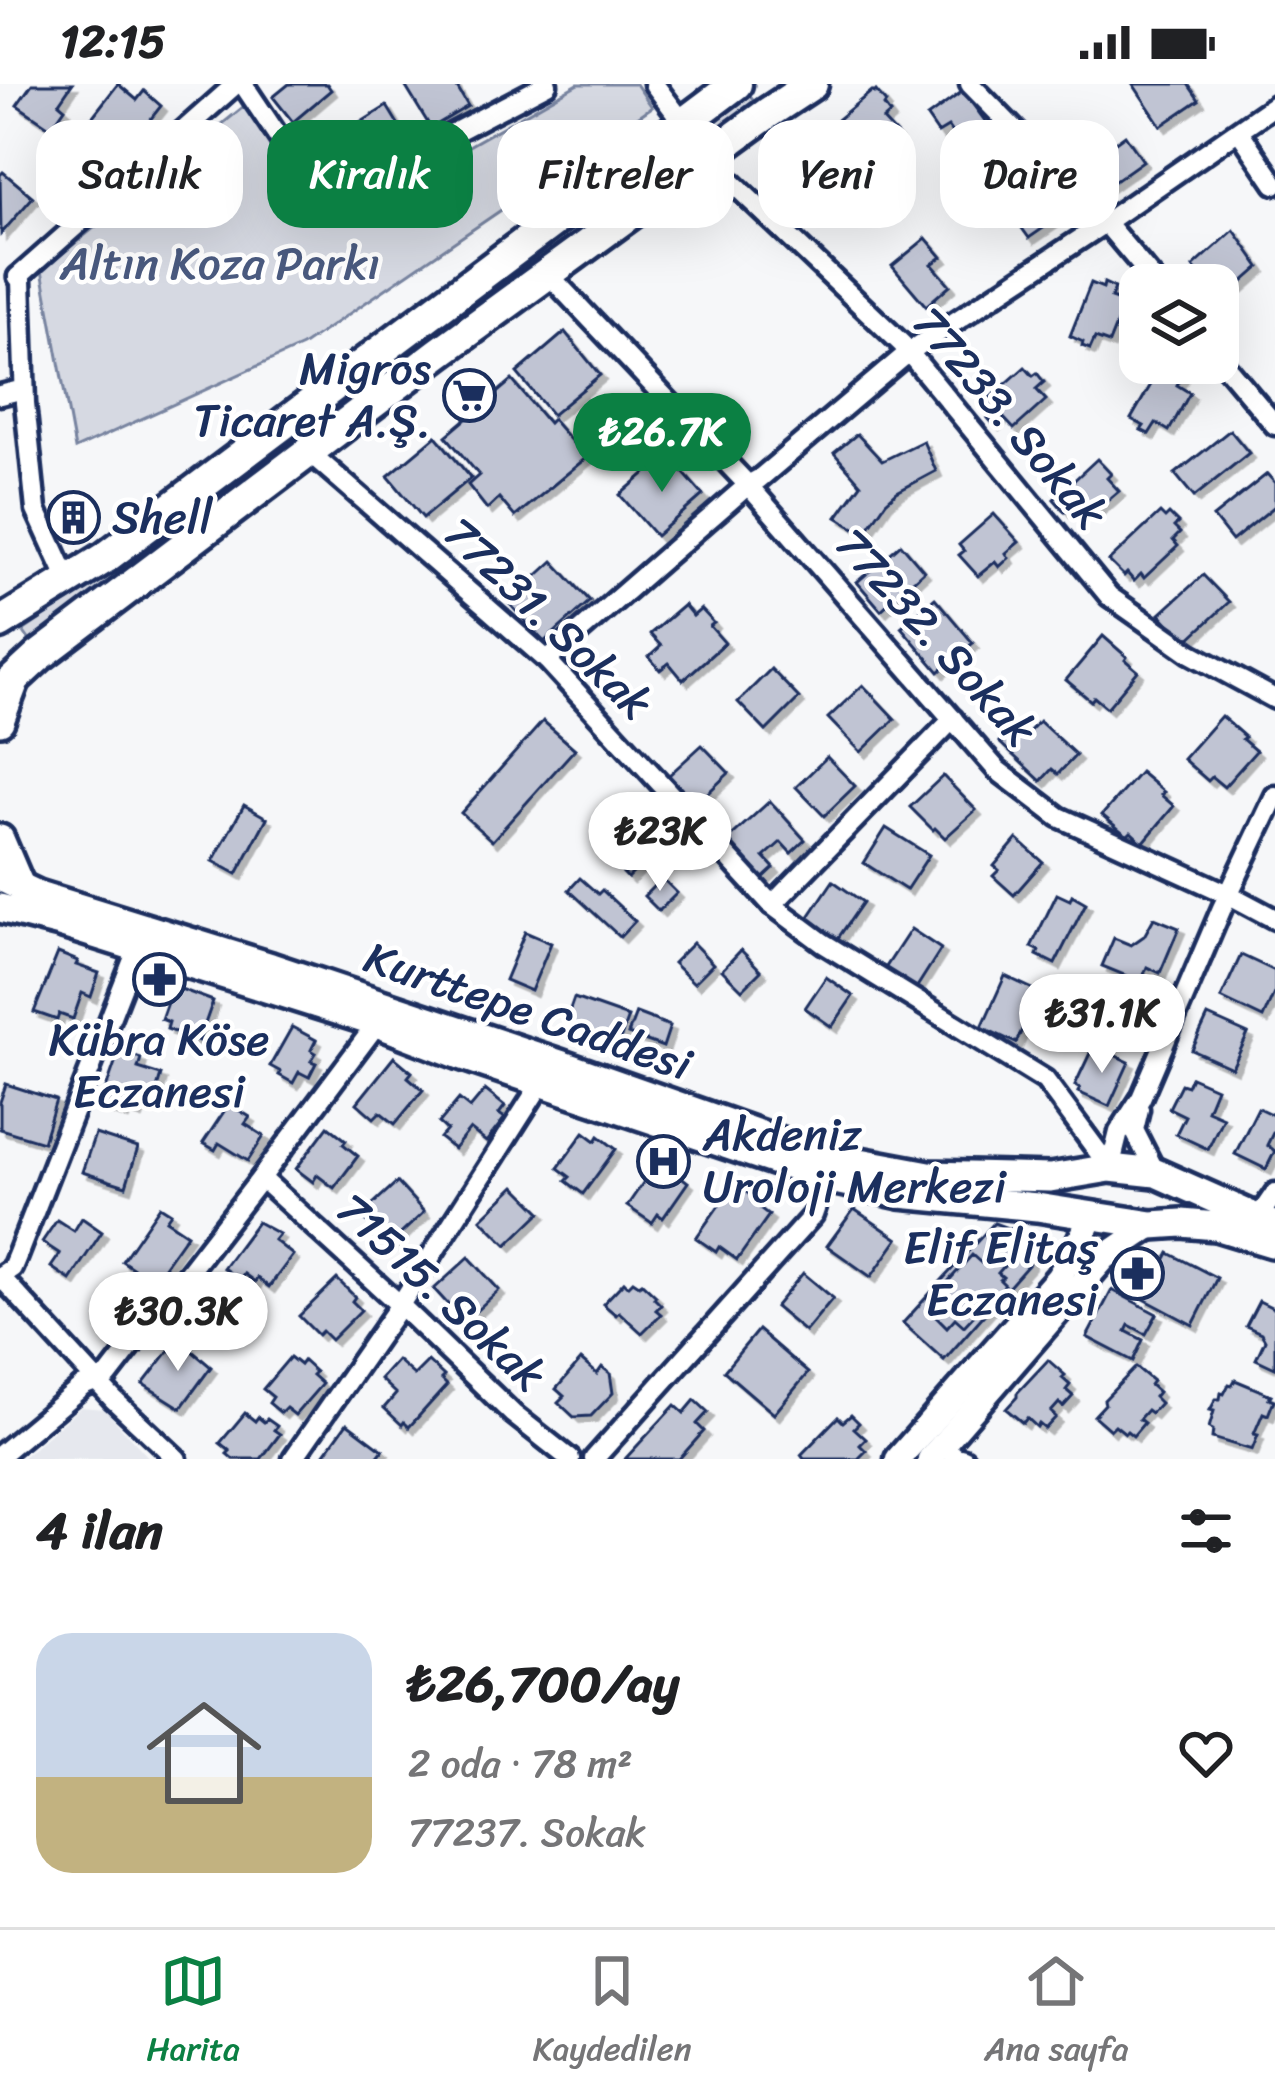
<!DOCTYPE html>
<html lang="tr">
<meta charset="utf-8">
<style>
:root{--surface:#fff;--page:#f6f6f6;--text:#202124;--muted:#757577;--line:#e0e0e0;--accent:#0b8043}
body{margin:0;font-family:Sriracha,sans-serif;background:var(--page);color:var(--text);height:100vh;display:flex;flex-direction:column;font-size:45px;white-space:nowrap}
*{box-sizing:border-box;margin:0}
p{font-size:39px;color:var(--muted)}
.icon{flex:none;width:66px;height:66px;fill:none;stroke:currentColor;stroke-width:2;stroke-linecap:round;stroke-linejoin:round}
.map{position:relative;height:1375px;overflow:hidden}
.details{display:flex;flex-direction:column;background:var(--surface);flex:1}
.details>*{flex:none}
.banner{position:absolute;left:36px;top:36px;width:1203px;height:108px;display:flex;gap:24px}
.fabs{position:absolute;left:1119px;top:180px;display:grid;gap:24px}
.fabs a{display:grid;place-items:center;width:120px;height:120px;border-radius:24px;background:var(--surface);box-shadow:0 12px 48px #0002;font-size:60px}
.price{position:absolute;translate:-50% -102px;padding:0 27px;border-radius:42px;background:#fff;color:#222;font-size:39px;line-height:78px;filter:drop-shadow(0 3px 6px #0008)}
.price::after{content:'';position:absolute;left:50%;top:72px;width:36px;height:27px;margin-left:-18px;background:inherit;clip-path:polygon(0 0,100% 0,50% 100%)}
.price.on{background:var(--accent);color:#fff}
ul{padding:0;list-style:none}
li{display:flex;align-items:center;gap:36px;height:300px;padding:0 36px}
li+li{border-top:3px solid var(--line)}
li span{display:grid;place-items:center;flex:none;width:336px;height:240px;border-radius:36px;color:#555}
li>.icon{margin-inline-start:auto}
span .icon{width:144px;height:144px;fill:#fffc;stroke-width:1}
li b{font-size:51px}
h2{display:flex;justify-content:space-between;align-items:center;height:144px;padding:0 36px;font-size:51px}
.pill{padding:0 42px;border-radius:36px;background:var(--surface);box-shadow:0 12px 48px #0002;font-size:42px;line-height:108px}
.pill.on{background:var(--accent);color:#fff}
.status{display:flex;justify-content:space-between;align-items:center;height:84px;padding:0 60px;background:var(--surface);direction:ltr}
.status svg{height:33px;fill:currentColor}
.dock{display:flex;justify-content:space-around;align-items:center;height:168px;border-top:3px solid var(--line);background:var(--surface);font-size:33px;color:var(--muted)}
.dock a{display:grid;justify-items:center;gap:6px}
.dock .on{color:var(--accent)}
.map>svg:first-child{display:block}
.built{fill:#e6e8ee}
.green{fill:#d6d9e2;stroke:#7884a0;stroke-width:3}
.building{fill:#c0c4d3;stroke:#1b2f5e;stroke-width:3;filter:url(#shadow)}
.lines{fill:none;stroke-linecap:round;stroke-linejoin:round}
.minor-casing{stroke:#1b2f5e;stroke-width:27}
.tertiary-casing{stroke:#1b2f5e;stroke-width:33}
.secondary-casing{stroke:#1b2f5e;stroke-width:36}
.primary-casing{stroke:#1b2f5e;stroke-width:39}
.minor{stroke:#fff;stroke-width:18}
.tertiary{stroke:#fff;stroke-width:24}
.secondary{stroke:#fff;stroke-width:27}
.primary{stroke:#fff;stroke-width:30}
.labels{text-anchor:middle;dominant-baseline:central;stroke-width:9;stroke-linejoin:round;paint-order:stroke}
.park-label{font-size:45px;fill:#4a5a7f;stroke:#fff}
.poi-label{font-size:45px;fill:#1b2f5e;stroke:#fff;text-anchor:end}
.street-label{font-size:45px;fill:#1b2f5e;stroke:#fff}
</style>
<div class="status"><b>12:15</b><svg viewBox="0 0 49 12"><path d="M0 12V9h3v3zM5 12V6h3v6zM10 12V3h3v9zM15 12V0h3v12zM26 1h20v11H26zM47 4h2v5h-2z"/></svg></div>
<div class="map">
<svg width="1275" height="1375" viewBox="0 0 1275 1375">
<defs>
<filter id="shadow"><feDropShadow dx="5.5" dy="5.5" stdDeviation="0" flood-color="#0004"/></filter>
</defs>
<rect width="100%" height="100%" fill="#f6f7f9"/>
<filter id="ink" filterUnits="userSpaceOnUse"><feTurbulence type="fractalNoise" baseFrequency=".00833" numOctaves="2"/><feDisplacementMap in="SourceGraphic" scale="24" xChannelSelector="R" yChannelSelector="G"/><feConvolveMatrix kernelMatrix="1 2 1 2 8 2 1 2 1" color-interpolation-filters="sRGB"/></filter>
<g filter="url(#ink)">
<path class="built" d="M81,1323L104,1325L150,1375H21Z"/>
<g class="green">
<path d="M578,0H636L652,23L302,262L75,365L42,186L247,20L324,121L340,135Z"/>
<path d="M750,12L754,18L392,285L387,278Z"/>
<path d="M383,282L388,289L33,561L23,547L136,470Z"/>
</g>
<g class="building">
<path d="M32,0H72L59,19L65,24L51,44L17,21Z"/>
<path d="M118,0L137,16L144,7L161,22L142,46L134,40L126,50L134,56L114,82L98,69L103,62L82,46Z"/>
<path d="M289,0H327L331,6L293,38L273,13Z"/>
<path d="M404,0H455L468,22L431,44Z"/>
<path d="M1133,0H1188L1199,16L1161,42Z"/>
<path d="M872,7L874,9L876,7L886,19L884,22L890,30L883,36L897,51L892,55L899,63L876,81L838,35Z"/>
<path d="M963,7L1000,57L972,77L948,43L938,49L927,33Z"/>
<path d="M387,22L409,58L382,74L360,39Z"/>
<path d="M808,51L810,54L812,52L822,63L819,66L826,74L819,80L833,96L829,100L835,107L812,125L774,80Z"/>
<path d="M1125,51L1143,77L1095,111L1077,86Z"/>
<path d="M334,64L343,77L351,72L362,88L340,104L319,74Z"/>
<path d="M3,88L33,113L1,150L0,91Z"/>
<path d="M1027,97L1055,136L1029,154L1001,115Z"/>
<path d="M1234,146L1260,183L1226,213L1218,201L1211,197L1208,200L1193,183Z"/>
<path d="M926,154L942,173L932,180L950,201L926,222L892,182Z"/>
<path d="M1091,199L1103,204L1104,199L1115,204L1111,214L1125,219L1109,259L1095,254L1090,265L1082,262L1083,258L1070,252Z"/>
<path d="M565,248L600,291L552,331L517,289Z"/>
<path d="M1025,283L1033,292L1037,289L1044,298L1036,305L1046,316L1014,345L1003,333L994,341L988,334L991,332L982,321Z"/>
<path d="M1160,285L1170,290L1172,286L1182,292L1177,301L1190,309L1169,347L1156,339L1149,350L1141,346L1144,342L1131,335Z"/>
<path d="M512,296L548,339L552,335L586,374L515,433L499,414L487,425L468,401L479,391L446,352Z"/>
<path d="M1230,346L1249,369L1194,413L1175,390Z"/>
<path d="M857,350L882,377L923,357L936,387L897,408L886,418L864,450L837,433L861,400L834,369Z"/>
<path d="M436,352L471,394L423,434L388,392Z"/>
<path d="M667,370L703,411L656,452L620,411Z"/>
<path d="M1097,375L1111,390L1107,394L1119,407L1098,425L1093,420L1080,432L1071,423L1065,428L1054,415Z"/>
<path d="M1267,390L1275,399V422L1232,457L1213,433Z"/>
<path d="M69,415L91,443L78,453L56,424Z"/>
<path d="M1160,429L1165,434L1169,430L1178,439L1174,443L1180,449L1173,456L1178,462L1144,494L1141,490L1134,497L1127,489L1124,492L1109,477Z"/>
<path d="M994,430L1019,458L1006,469L1009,474L999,483L995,478L978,492L959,471L964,467L959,461Z"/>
<path d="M901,460L924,487L881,526L857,498Z"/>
<path d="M553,477L590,517L544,558L508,518Z"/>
<path d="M1203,491L1229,518L1186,558L1160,530Z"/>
<path d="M935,514L973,559L939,588L901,543Z"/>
<path d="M684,521L693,532L701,525L714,539L710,542L725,559L683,596L669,579L660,586L649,573L661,562L650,550Z"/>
<path d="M1103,552L1127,573L1125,576L1138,587L1107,624L1094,613L1091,617L1066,596Z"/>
<path d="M771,585L799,614L766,647L738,618Z"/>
<path d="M863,601L895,635L861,668L828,634Z"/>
<path d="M1221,632L1245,653L1242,655L1256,667L1224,703L1212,693L1208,697L1183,675Z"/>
<path d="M543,637L575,665L492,757L461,729Z"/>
<path d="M1039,637L1076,671L1058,690L1052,685L1041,697L999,658L1012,644L1025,652Z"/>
<path d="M702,661L729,689L695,721L668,692Z"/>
<path d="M827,673L855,702L824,732L796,703Z"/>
<path d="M1140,688L1164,708L1161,711L1174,722L1143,759L1131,748L1127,752L1102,731Z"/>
<path d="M943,692L976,726L945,754L935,744L933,746L910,723Z"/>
<path d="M770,717L805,756L791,769L781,758L764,773L774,784L761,796L726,757Z"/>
<path d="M244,721L267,734L237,790L213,777Z"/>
<path d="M637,721L669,755L652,770L620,737Z"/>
<path d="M886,744L929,771L906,806L864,779Z"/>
<path d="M611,753L639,783L628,794L599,764Z"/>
<path d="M1017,755L1043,778L1014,811L993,792L999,786L994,782Z"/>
<path d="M580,794L598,810L602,806L635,837L620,853L569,806Z"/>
<path d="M662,794L677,809L659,827L644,812Z"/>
<path d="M833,797L863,818L836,857L806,837Z"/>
<path d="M1057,810L1070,816L1072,811L1086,819L1055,880L1037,871L1039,867L1031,863Z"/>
<path d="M1154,834L1179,844L1160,889L1147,883L1141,898L1102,882L1114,854L1131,861L1144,852Z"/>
<path d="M911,845L941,865L915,906L884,886Z"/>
<path d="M525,848L551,859L531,907L505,896Z"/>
<path d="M693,859L713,880L694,899L673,879Z"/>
<path d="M741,866L761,887L742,906L722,886Z"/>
<path d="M58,869L78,877L76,881L99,889L91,913L82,909L73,935L59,930L57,936L34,928Z"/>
<path d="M1241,871L1275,887V907L1263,934L1221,914Z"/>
<path d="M1005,892L1039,908L1016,959L982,943Z"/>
<path d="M826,893L853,912L832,943L805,924Z"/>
<path d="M1076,898L1140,922L1131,945L1068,920Z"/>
<path d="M178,904L213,917L199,957L167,945L169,938L161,935L171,907L176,908Z"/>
<path d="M574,914L628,933L620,956L611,953L610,958L564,942Z"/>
<path d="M636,929L670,942L663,963L628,950Z"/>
<path d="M1208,932L1248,950L1232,984L1192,966Z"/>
<path d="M292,943L316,956L311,966L316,969L311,977L316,979L309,993L299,988L293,999L279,991L281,988L270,982Z"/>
<path d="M1101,965L1129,978L1109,1022L1078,1008L1080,1004L1075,1001L1091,967L1098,970Z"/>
<path d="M119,967L141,974L138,984L161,991L155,1011L151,1010L145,1025L139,1023L137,1029L125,1025L123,1030L100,1022Z"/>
<path d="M394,973L412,988L408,993L423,1006L395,1040L380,1028L374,1034L357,1019Z"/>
<path d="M1191,993L1216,1004L1207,1026L1223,1033L1208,1065L1176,1050L1185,1032L1169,1024L1181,1000L1187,1002Z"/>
<path d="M6,1000L56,1016L43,1058L0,1045V1018Z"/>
<path d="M485,1006L505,1022L499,1030L505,1034L486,1058L470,1045L454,1065L440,1054L447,1046L439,1039L459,1015L470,1024Z"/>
<path d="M229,1020L250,1033L245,1040L264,1052L248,1077L219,1059L215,1066L203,1059Z"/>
<path d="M1258,1024L1275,1032V1045L1267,1061L1275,1067L1266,1085L1235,1070Z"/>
<path d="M328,1042L346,1056L343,1060L358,1072L334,1104L317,1091L313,1098L296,1085Z"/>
<path d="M584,1048L596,1057L599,1052L616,1065L583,1110L566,1097L570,1093L558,1084Z"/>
<path d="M95,1050L138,1064L126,1102L82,1088Z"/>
<path d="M656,1080L673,1092L675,1088L688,1098L663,1134L658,1130L652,1139L627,1122Z"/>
<path d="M397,1098L424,1128L389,1161L361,1131Z"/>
<path d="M734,1100L755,1114L752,1118L769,1131L737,1176L719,1163L716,1168L696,1154Z"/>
<path d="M515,1102L541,1128L507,1161L481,1135Z"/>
<path d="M160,1122L171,1129L166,1136L187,1150L153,1198L122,1177Z"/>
<path d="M854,1125L898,1155L871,1193L827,1162Z"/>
<path d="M82,1134L102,1148L70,1196L51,1183L60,1170L42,1158L57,1136L74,1147Z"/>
<path d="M257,1138L279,1150L274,1156L293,1171L269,1203L257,1194L255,1198L244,1190L240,1196L223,1184Z"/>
<path d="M994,1139L1023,1150L1029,1163V1180L944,1276L903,1239Z"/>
<path d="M991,1168L1005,1181L998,1189L1003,1193L1000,1196L1005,1201L992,1214L986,1208L974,1221L979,1226L964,1242L955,1234L947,1243L936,1232L945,1222L935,1212L972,1171L981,1179Z"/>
<path d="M1169,1169L1217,1194L1193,1241L1144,1215Z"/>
<path d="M469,1173L499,1206L464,1238L434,1205Z"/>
<path d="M803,1189L833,1214L805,1248L775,1223Z"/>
<path d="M337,1195L355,1213L352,1217L361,1226L331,1256L322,1247L318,1251L299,1232Z"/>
<path d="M633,1197L639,1201L642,1199L656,1212L654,1214L661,1221L656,1226L661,1230L642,1249L619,1228L616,1231L603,1220L624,1198L628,1202Z"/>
<path d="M1112,1206L1157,1230L1146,1250L1129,1241L1126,1247L1143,1256L1133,1277L1087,1253Z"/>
<path d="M1259,1217L1275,1225V1284L1256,1275L1265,1256L1261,1249L1246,1242Z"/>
<path d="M758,1246L808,1289L774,1330L724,1287Z"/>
<path d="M178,1255L211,1283L181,1324L143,1300Z"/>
<path d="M290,1273L300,1281L303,1277L315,1288L312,1291L322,1300L295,1331L286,1324L281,1329L269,1319L273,1313L263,1305Z"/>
<path d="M397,1276L414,1291L428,1277L444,1292L441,1295L447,1301L409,1343L404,1338L402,1341L384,1324L396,1310L380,1295Z"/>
<path d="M581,1276L597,1290L602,1283L610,1289L613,1309L591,1332L574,1333L558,1318L564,1312L556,1305Z"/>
<path d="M1048,1276L1065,1291L1062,1294L1070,1301L1066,1306L1073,1312L1063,1323L1059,1319L1051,1328L1056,1333L1045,1345L1039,1340L1037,1343L1027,1334L1023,1339L1006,1325L1017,1313V1309Z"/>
<path d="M1136,1283L1153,1297L1150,1301L1158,1308L1154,1313L1160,1319L1151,1329L1147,1326L1139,1335L1144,1339L1133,1352L1127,1347L1125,1349L1115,1341L1110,1346L1094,1332L1105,1320L1104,1316Z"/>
<path d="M1235,1296L1271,1311L1269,1314L1274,1316L1268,1331L1263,1329L1254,1350L1258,1351L1252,1366L1212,1354L1213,1346L1209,1344L1214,1327L1210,1326L1216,1315H1220L1221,1309L1224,1310L1229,1300L1232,1301Z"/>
<path d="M695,1316L708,1328L697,1340L704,1347L679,1375H625L675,1321L684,1329Z"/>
<path d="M245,1329L255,1337L258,1333L264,1338L267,1335L277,1342L274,1346L280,1350L261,1375H233L227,1370L230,1367L220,1359Z"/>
<path d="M851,1331L859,1339L854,1344L866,1355L860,1361L866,1367L858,1375H804L801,1371L838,1333L843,1338Z"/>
<path d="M347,1339L383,1366L376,1375H321Z"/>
</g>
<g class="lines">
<defs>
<g id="minor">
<path d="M243,0L324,121L398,78L547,0"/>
<path d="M654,0L684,40"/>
<path d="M970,0L1105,138L1158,201"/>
<path d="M1239,47L1275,100"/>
<path d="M709,72L718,85L902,260L1109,512L1190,569L1275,615"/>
<path d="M549,191L748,401L997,686L1059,733L1228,810L1275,835"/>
<path d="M18,193L21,196L25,319L36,426L68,496"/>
<path d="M18,193L236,0"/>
<path d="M1218,273L1275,341"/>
<path d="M0,311L24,305"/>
<path d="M310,365L318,376L547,576L772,821L823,859L1045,996L1110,1084"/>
<path d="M547,576L748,401L759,395L909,268L1097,144L1275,21"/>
<path d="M772,821L953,635"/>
<path d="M1139,1025L1134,1046L1156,1089"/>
<path d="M1110,1084L1119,1048L1141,1014L1222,824L1275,712"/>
<path d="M261,1094L400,1221L513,1330L570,1375"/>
<path d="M1265,1139L1264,1125L1275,1109"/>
<path d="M0,1192L12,1184L17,1172L138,863"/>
<path d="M0,1192L114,1316L177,1375"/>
<path d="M942,1361L956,1373L964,1375"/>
<path d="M0,1371L83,1302L108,1292L261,1094L370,949L374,938"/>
<path d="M293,1375L400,1221L542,998"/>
<path d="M594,1375L813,1131L826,1094"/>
</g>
<g id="tertiary">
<path d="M898,1375L1058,1194L1077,1163L1092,1131"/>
<path d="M930,1375L1105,1173L1152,1141"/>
</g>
<g id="secondary">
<path d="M0,637L17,592"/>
<path d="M0,755L21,804"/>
<path d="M0,793L38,811L271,883L560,980L812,1069L929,1091L1050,1094L1110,1084L1156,1089L1275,1142"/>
<path d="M0,824L60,839L374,938L460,971L826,1094L900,1110L1037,1123L1152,1141L1182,1139L1216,1142L1272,1159"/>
</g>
<g id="primary">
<path d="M0,539L105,474L736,0"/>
<path d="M0,608L39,572L439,269L768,29L812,0"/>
</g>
</defs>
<use href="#minor" class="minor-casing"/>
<use href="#tertiary" class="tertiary-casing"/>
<use href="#secondary" class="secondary-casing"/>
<use href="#primary" class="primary-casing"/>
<use href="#minor" class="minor"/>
<use href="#tertiary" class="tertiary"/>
<use href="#secondary" class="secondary"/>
<use href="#primary" class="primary"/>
</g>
</g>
<defs>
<symbol id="supermarket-ring" viewBox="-11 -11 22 22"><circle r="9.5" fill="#fff" stroke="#1b2f5e" stroke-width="1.5"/><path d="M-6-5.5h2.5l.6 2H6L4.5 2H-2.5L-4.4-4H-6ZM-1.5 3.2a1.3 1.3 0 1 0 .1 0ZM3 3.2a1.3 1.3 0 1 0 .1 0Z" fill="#1b2f5e"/></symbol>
<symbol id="building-ring" viewBox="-11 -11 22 22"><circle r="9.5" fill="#fff" stroke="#1b2f5e" stroke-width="1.5"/><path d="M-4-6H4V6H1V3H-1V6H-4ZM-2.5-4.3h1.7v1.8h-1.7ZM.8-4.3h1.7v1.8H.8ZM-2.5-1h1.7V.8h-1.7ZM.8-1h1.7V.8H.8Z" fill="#1b2f5e"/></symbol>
<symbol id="pharmacy-ring" viewBox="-11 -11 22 22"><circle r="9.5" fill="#fff" stroke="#1b2f5e" stroke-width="1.5"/><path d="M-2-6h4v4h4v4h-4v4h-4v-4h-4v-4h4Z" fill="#1b2f5e"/></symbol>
<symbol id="hospital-ring" viewBox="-11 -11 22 22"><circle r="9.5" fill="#fff" stroke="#1b2f5e" stroke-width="1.5"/><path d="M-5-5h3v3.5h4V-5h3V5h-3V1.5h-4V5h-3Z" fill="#1b2f5e"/></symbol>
</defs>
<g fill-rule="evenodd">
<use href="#supermarket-ring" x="440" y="282" width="59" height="59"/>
<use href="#building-ring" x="44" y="404" width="59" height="59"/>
<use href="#pharmacy-ring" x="130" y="866" width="59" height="59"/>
<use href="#hospital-ring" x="634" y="1048" width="59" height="59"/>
<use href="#pharmacy-ring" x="1108" y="1160" width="59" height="59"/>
</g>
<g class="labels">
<g class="park-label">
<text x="220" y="180">Altın Koza Parkı</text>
</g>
<g class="poi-label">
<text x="431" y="285">Migros<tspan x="431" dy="52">Ticaret A.Ş.</tspan></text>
<text x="112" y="434" text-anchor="start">Shell</text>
<text x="159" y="956" text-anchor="middle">Kübra Köse<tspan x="159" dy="52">Eczanesi</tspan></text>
<text x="703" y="1051" text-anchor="start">Akdeniz<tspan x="703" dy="52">Uroloji Merkezi</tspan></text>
<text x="1098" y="1164">Elif Elitaş<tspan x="1098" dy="52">Eczanesi</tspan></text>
</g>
<g class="street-label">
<text transform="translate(1010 334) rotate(50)">77233. Sokak</text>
<text transform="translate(548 534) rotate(44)">77231. Sokak</text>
<text transform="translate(936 553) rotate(48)">77232. Sokak</text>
<text transform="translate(528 927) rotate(19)">Kurttepe Caddesi</text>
<text transform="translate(441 1208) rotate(43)">71515. Sokak</text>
</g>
</g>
</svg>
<div class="fabs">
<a><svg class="icon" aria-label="layers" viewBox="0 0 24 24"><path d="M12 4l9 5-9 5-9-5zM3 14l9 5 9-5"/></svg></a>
</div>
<b class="price on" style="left:662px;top:411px">₺26.7K</b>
<b class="price" style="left:660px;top:810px">₺23K</b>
<b class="price" style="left:1102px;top:992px">₺31.1K</b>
<b class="price" style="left:178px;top:1290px">₺30.3K</b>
<div class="banner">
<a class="pill">Satılık</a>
<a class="pill on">Kiralık</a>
<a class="pill">Filtreler</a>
<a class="pill">Yeni</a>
<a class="pill">Daire</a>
</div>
</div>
<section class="details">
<h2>4 ilan<svg class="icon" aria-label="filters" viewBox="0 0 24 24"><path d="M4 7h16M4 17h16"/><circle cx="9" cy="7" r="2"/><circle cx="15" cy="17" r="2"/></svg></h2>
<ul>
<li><span style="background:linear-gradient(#c9d6e8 60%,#c2b280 0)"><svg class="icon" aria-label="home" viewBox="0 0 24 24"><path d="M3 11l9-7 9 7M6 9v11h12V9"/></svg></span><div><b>₺26,700/ay</b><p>2 oda · 78 m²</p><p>77237. Sokak</p></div><svg class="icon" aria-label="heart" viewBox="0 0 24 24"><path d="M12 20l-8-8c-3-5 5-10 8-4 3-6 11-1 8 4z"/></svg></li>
</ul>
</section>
<nav class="dock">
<a class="on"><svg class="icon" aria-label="map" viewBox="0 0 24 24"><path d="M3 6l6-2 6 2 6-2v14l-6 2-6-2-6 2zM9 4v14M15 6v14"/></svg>Harita</a>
<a><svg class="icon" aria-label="saved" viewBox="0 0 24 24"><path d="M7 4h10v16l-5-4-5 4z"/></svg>Kaydedilen</a>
<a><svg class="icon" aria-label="home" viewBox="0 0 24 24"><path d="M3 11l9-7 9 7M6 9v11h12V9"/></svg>Ana sayfa</a>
</nav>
